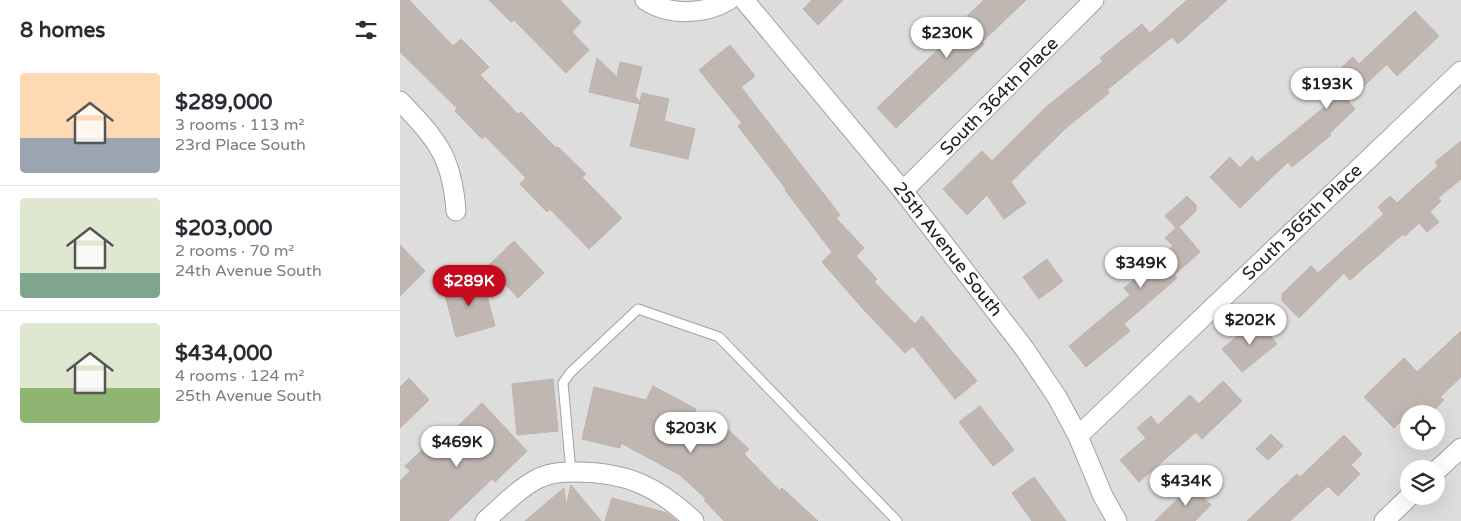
<!DOCTYPE html>
<meta charset="utf-8">
<style>
:root{--surface:#fff;--page:#f7f7f7;--text:#2b2b33;--muted:#7c7c81;--line:#e1e1e2;--accent:#c7091d}
body{margin:0;font-family:"Varela Round",sans-serif;background:var(--page);color:var(--text);height:100vh;display:flex;flex-direction:column;font-size:19px;white-space:nowrap}
*{box-sizing:border-box;margin:0}
p{font-size:16px;color:var(--muted)}
.icon{flex:none;width:28px;height:28px;fill:none;stroke:currentColor;stroke-width:2;stroke-linecap:round;stroke-linejoin:round}
.map{position:relative;flex:1;overflow:hidden}
.drawer{display:flex;flex-direction:column;background:var(--surface);width:400px}
.drawer>*{flex:none}
.fabs{position:absolute;left:1000px;top:405px;display:grid;gap:10px}
.fabs a{display:grid;place-items:center;width:45px;height:45px;border-radius:50%;background:var(--surface);box-shadow:0 5px 20px #0002;font-size:25px}
.price{position:absolute;translate:-50% -42px;padding:0 11px;border-radius:18px;background:#fff;color:#222;font-size:16px;line-height:32px;filter:drop-shadow(0 1px 2px #0008)}
.price::after{content:'';position:absolute;left:50%;top:30px;width:15px;height:11px;margin-left:-8px;background:inherit;clip-path:polygon(0 0,100% 0,50% 100%)}
.price.active{background:var(--accent);color:#fff}
ul{padding:0;list-style:none}
li{display:flex;align-items:center;gap:15px;height:125px;padding:0 20px}
li+li{border-top:1px solid var(--line)}
li span{display:grid;place-items:center;flex:none;width:140px;height:100px;border-radius:5px;color:#555}
li>.icon{margin-inline-start:auto}
span .icon{width:60px;height:60px;fill:#fffc;stroke-width:1}
li b{font-size:21px}
h2{display:flex;justify-content:space-between;align-items:center;height:60px;padding:0 20px;font-size:21px}
main{display:flex;flex:1;min-height:0}
.map>svg:first-child{display:block}
.residential{fill:#dedddd;fill-rule:evenodd}
.building{fill:#c0b7b3;stroke:#c1b1a9}
.lines{fill:none;stroke-linecap:round;stroke-linejoin:round}
.lane-casing{stroke:#a1a1a1;stroke-width:11}
.street-casing{stroke:#a1a1a1;stroke-width:21}
.lane{stroke:#fff;stroke-width:9}
.street{stroke:#fff;stroke-width:19}
.labels{text-anchor:middle;dominant-baseline:central;stroke-width:4;stroke-linejoin:round;paint-order:stroke}
.street-label{font-size:18px;fill:#202020;stroke:#fff}
</style>
<main>
<section class="drawer">
<h2>8 homes<svg class="icon" aria-label="filters" viewBox="0 0 24 24"><path d="M4 7h16M4 17h16"/><circle cx="9" cy="7" r="2"/><circle cx="15" cy="17" r="2"/></svg></h2>
<ul>
<li><span style="background:linear-gradient(#ffd9b3 65%,#9aa5b1 0)"><svg class="icon" aria-label="home" viewBox="0 0 24 24"><path d="M3 11l9-7 9 7M6 9v11h12V9"/></svg></span><div><b>$289,000</b><p>3 rooms · 113 m²</p><p>23rd Place South</p></div></li>
<li><span style="background:linear-gradient(#dfe7d0 75%,#7fa58c 0)"><svg class="icon" aria-label="home" viewBox="0 0 24 24"><path d="M3 11l9-7 9 7M6 9v11h12V9"/></svg></span><div><b>$203,000</b><p>2 rooms · 70 m²</p><p>24th Avenue South</p></div></li>
<li><span style="background:linear-gradient(#dfe7d0 65%,#8fb573 0)"><svg class="icon" aria-label="home" viewBox="0 0 24 24"><path d="M3 11l9-7 9 7M6 9v11h12V9"/></svg></span><div><b>$434,000</b><p>4 rooms · 124 m²</p><p>25th Avenue South</p></div></li>
</ul>
</section>
<div class="map">
<svg width="1061" height="521" viewBox="0 0 1061 521">
<rect width="100%" height="100%" fill="#f0ece7"/>
<path class="residential" d="M0,0H1061V521H0ZM1009,414H1036V441H1009ZM1009,469H1036V496H1009Z"/>
<g class="building">
<path d="M0,0H9L53,46L61,39L89,67L80,75L118,114L121,112L156,148L158,147L186,174L182,177L222,218L189,249L150,209L147,212L120,184L126,178L85,136L82,139L55,111L57,108L0,52Z"/>
<path d="M89,0H160L181,22L172,32L189,50L166,73L114,20L111,22Z"/>
<path d="M412,0H443L418,25L403,9Z"/>
<path d="M584,0H626L582,42L584,44L496,128L477,108L570,19L567,16Z"/>
<path d="M787,0H827L778,44L772,37L707,90L709,93L666,128L611,182L626,203L604,219L587,195L567,215L543,189L582,151L592,161L645,108L703,61L700,58L742,24L750,33Z"/>
<path d="M1015,11L1039,36L997,76L987,64L948,101L955,109L929,134L931,135L892,167L888,162L840,208L810,177L830,157L840,168L852,156L857,162L927,105L915,92L953,57L959,64Z"/>
<path d="M330,45L355,76L341,87L440,215L436,218L464,248L456,256L477,279L474,282L515,324L522,316L577,381L555,399L513,346L505,353L464,310L422,262L432,252L385,190L386,189L338,126L342,123L299,70Z"/>
<path d="M197,58L217,77L220,62L242,67L235,96L240,102L242,93L269,99L264,121L295,129L288,159L230,146L240,104L189,92Z"/>
<path d="M1061,141V179L1038,198L1041,201L1030,212L1039,222L1027,232L1019,223L1005,236L1003,234L950,280L944,273L899,318L882,301V294L911,266L918,273L984,214L978,207L990,196L997,203L1038,166L1035,162Z"/>
<path d="M787,196L796,205V211L779,227L800,252L774,275L777,278L724,324L730,331L686,367L669,346L730,295L724,288L773,246L765,238L776,228L765,216Z"/>
<path d="M114,241L144,273L118,298L88,266Z"/>
<path d="M0,245L25,271L0,296Z"/>
<path d="M647,259L663,281L639,299L623,277Z"/>
<path d="M82,277L95,326L56,337L43,287Z"/>
<path d="M857,320L877,344L842,372L822,349Z"/>
<path d="M1061,331V377L1040,397L1044,400L1030,414H1009L994,428L964,397L1004,358L1017,372Z"/>
<path d="M9,378L29,400L0,428V387Z"/>
<path d="M153,379L158,431L117,435L112,384Z"/>
<path d="M823,381L842,401L802,439L796,432L739,482L720,460L746,438L737,428L751,416L758,425L790,395L799,404Z"/>
<path d="M253,386L296,409L291,419L315,440L326,428L349,449L344,454L380,491L382,488L418,521H324L304,500L306,499L280,475L221,443L220,448L182,439L194,387L246,400Z"/>
<path d="M82,403L127,451L95,482L92,479L48,521H0V481L10,471L5,466L39,434L44,439Z"/>
<path d="M580,406L614,450L593,466L559,422Z"/>
<path d="M871,434L883,446L868,460L856,449Z"/>
<path d="M944,435L962,454L951,465L960,474L938,496L928,486L890,521H847L897,474L900,477Z"/>
<path d="M634,477L666,521H632L612,493Z"/>
<path d="M171,485L201,521H125L164,488L166,506Z"/>
<path d="M792,485L811,505L795,521H755Z"/>
<path d="M212,498L267,513L277,521H205Z"/>
</g>
<g class="lines">
<defs>
<path id="lane" d="M171,472L163,383L170,373L238,309L319,337L497,521"/>
<g id="street">
<path d="M245,0C269,16 304,15 329,0"/>
<path d="M344,0L503,191L624,348L657,397L678,436L703,496L717,521"/>
<path d="M0,101C37,140 52,156 56,211"/>
<path d="M503,191L694,0"/>
<path d="M678,436L1061,71"/>
<path d="M1036,471L1061,448"/>
<path d="M85,521C102,506 119,488 139,478C152,472 164,472 177,472C227,472 258,487 294,521"/>
<path d="M984,521L1010,496"/>
</g>
</defs>
<use href="#lane" class="lane-casing"/>
<use href="#street" class="street-casing"/>
<use href="#lane" class="lane"/>
<use href="#street" class="street"/>
</g>
<g class="labels">
<g class="street-label">
<text transform="translate(599 96) rotate(-45)">South 364th Place</text>
<text transform="translate(902 222) rotate(-44)">South 365th Place</text>
<text transform="translate(548 249) rotate(52)">25th Avenue South</text>
</g>
</g>
</svg>
<div class="fabs">
<a><svg class="icon" aria-label="locate" viewBox="0 0 24 24"><circle cx="12" cy="12" r="6"/><path d="M12 2v4M12 18v4M2 12h4M18 12h4"/></svg></a>
<a><svg class="icon" aria-label="layers" viewBox="0 0 24 24"><path d="M12 4l9 5-9 5-9-5zM3 14l9 5 9-5"/></svg></a>
</div>
<b class="price" style="left:547px;top:59px">$230K</b>
<b class="price" style="left:927px;top:110px">$193K</b>
<b class="price" style="left:741px;top:289px">$349K</b>
<b class="price active" style="left:69px;top:307px">$289K</b>
<b class="price" style="left:850px;top:346px">$202K</b>
<b class="price" style="left:291px;top:454px">$203K</b>
<b class="price" style="left:57px;top:468px">$469K</b>
<b class="price" style="left:786px;top:507px">$434K</b>
</div>
</main>
